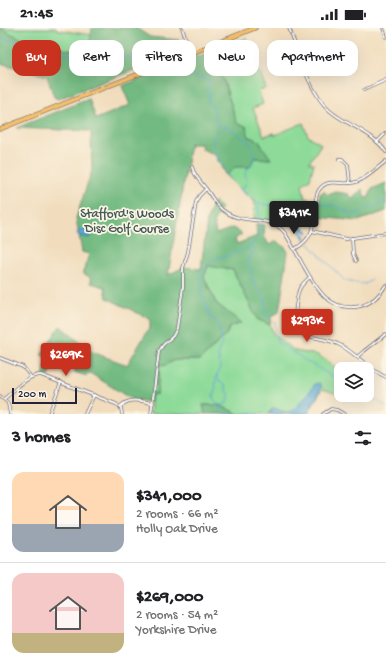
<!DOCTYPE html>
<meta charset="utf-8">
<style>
:root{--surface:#fff;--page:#f6f6f6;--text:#202124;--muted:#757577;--line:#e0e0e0;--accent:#c8321e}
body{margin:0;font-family:"Gochi Hand",sans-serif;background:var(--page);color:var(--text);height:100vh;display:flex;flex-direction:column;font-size:15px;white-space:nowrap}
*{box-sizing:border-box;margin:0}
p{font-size:13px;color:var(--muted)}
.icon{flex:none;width:22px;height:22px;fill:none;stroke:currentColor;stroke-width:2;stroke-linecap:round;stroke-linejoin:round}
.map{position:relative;height:386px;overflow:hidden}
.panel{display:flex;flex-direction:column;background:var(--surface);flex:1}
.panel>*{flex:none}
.hud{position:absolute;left:12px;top:12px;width:362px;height:36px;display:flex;gap:8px}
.buttons{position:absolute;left:334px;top:334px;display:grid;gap:8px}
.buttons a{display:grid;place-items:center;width:40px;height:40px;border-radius:8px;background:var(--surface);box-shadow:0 4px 16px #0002;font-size:20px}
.scale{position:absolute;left:12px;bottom:10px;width:65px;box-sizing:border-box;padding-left:4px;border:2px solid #22223b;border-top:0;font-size:11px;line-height:14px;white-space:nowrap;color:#22223b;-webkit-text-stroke:3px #fcf5e5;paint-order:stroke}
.price{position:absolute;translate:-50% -34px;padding:0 9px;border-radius:4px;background:var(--accent);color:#fff;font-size:13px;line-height:26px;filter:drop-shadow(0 1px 2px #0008)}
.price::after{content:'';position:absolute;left:50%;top:24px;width:12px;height:9px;margin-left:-6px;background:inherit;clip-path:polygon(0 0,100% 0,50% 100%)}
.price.current{background:#222;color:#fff}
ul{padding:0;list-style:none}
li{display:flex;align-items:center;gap:12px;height:100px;padding:0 12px}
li+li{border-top:1px solid var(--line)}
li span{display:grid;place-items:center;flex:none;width:112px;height:80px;border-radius:12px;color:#555}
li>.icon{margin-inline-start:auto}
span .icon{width:48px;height:48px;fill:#fffc;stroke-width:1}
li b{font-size:17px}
h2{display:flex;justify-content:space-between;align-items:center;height:48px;padding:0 12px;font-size:17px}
.chip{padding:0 14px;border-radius:12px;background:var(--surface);box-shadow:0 4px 16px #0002;font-size:14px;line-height:36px}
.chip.current{background:var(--accent);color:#fff}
.status{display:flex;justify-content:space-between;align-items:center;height:28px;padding:0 20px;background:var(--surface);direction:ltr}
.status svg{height:11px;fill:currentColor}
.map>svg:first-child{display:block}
.green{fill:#8dda99;stroke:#587e6a}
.forest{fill:#72ba81;stroke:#4a6e5e}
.water{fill:#59a6d2;stroke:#3e6486}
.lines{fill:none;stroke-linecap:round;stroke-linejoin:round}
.stream{stroke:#59a6d2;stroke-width:1}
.canal{stroke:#59a6d2;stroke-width:2.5}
.minor-casing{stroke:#6a6368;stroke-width:3.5}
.primary-casing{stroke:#6a6368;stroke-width:5}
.minor{stroke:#fff;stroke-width:2}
.primary{stroke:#f6c06b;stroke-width:3.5}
.labels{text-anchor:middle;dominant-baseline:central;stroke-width:3.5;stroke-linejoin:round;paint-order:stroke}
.park-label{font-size:13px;fill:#425957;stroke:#fcf5e5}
</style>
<div class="status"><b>21:45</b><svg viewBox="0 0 49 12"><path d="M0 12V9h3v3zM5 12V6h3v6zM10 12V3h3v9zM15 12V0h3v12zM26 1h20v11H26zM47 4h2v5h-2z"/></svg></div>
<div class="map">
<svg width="386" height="386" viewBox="0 0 386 386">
<rect width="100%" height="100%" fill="#fcf5e5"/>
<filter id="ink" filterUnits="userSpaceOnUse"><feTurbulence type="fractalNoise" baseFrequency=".025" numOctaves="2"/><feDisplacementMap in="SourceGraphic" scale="8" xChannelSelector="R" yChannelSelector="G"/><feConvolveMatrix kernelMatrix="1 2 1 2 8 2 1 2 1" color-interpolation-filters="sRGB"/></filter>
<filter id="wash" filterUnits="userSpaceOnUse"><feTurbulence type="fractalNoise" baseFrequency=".012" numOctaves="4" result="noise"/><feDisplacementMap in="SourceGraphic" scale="16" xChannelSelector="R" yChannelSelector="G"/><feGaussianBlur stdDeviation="0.9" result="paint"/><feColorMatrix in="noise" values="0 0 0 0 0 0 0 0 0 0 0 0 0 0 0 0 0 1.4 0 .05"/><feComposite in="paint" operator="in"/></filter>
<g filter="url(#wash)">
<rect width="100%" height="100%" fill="#f1ddbd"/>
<g class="green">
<path d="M0,0H57V2L93,7V34L0,35Z"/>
<path d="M246,10L266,60L259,63L263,76L253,80L264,108L274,105L275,107L303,95L308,108L321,116L309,135H314L310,151L302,157L305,170L314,173L313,182C288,178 285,171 271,195L254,190L255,174L226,148L235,139L254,130L271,131L237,96L223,50L215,46L218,33L216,23L225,19V18H227Z"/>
<path d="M208,238L233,242L257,291L270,297L274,307L295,323L318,327L341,343V362L335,365L322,361L308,386H238L219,377H204L205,386H150L152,366H157L160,333L163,338L175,332H200L226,307L230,299L241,295L216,275L204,249Z"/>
</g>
<g class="forest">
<path d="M92,0H136L150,9L179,12L183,23L58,71L54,69L47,48L0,35V0L30,15L86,25L90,14Z"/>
<path d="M216,23L218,33L215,46L223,50L237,95L246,98L249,109L258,112L271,131L254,130L250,139H235L226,148L215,127L202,121L201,116H190L168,247L184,239L201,241L207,192L214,173L221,180L214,194L216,206L233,200L242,206L235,211L237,216L257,208L256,196L265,197L264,208L269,217L276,213L285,219L288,224L279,284L271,289L270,297L257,291L233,242L208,238L204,249L216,275L241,295L230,299L226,307L200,332H175L163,338L160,334L157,366H152L151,374L131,371L90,345L87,348L74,344L76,340L55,331L49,349L43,348L48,330L41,327L60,298L92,324L127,337L150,299V291L107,270L105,259L91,255V250L83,245L89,226L82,224L76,190L92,142L91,103L16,100L89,71L96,91L130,77L122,58L191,30Z"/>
<path d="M386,155V183L358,193L318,189L320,166L324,163L328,167L336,164L349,166L352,171L363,161L364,168L365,170L369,169L372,161Z"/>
<path d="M203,377H219L238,386H205Z"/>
</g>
<g class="water">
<path d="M79,202C83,201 89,201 92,205L91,208L88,210L79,208L77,205Z"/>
<path d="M319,355L322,359L320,361L319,365L307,386H269L270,383L274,380C278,381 282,384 287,384C295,384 310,363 315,356Z"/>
</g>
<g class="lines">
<g class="stream">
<path d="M0,10L35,19L42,24L51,23L89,30L139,29L148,31L166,32"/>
<path d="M177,34L183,36L191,42L194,48L208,52L209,58L206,63L211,66L209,68L208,74L211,77L215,83C213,89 218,95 218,100C218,105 213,109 213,114C216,137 238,165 258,174C267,179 275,175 284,183"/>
<path d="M218,98L228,99L250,115L256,128L250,139L246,142L245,147L247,154L243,160L242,163"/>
<path d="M258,175L259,189"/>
<path d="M318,177H333L349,185L353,186L359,185L386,172"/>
<path d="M276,178L289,175L314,177"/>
<path d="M308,215L344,252L354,255L365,256L372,252"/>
<path d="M252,218L253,225L252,227L249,228L247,234L251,242L252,251L257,260L265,269V285L275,295L277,314L308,334L341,353"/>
<path d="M217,347L219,353L225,357L227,364L230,366L227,375L220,379"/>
<path d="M366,367L386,378"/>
<path d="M220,379H218L213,369L215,363L216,349L220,340L218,324L222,315L219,299L215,292L210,289L204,271L201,267L202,242L216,229H225L236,224L238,225C250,218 264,211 260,195"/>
<path d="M220,379L221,385L234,386"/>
<path d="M244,386L248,384L257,386"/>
</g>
<g class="canal">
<path d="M284,183L307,204"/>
<path d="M298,198L305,211"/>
</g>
</g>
</g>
<g filter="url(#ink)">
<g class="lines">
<defs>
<g id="minor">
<path d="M182,0L191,25"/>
<path d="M289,0C299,25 309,64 329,82C347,98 372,103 386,124"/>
<path d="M383,0L386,9"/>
<path d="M364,62L386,52"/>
<path d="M377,114L386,105"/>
<path d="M339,131H342L348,137L350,155"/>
<path d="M192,139C194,148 202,155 207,162C213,171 218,180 227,185C246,197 270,186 285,205C291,215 297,226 303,237C316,260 329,285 361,278C372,275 380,267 386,257"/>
<path d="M312,203L346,211L386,205"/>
<path d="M352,210L353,226L356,233"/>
<path d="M295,221C315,209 313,198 315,177C316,172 316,166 319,162C328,148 343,159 356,154C367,151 377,140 386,133"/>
<path d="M310,249C298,259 298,263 296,278C290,318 316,304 340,317C357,326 369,342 386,349"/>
<path d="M357,329L364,323L386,306"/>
<path d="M0,330L23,339L31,349"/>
<path d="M0,368L8,375L10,386"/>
<path d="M4,371C15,362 27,347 41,347L116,376L121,380L122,386"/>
<path d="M120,379C129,369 141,373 153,375"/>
<path d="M49,386L61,354"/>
<path d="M85,386L94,367"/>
<path d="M151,386L159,323L163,317L173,308L177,300L183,259V240L188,224L196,174L199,168L206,161"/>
<path d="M323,386L331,381L337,382L344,386"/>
</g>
<path id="primary" d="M0,101L255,0"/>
</defs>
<use href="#minor" class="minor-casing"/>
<use href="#primary" class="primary-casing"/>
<use href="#minor" class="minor"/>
<use href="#primary" class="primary"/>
</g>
</g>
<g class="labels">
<g class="park-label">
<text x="127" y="186">Stafford's Woods<tspan x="127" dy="15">Disc Golf Course</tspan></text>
</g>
</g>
</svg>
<div class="buttons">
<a><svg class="icon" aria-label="layers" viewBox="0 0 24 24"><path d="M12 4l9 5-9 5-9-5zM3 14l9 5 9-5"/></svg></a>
</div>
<div class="scale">200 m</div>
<b class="price current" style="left:294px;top:207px">$341K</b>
<b class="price" style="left:307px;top:315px">$293K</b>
<b class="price" style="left:66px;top:349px">$269K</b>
<div class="hud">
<a class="chip current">Buy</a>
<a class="chip">Rent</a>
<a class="chip">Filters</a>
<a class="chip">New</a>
<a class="chip">Apartment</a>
</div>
</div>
<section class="panel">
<h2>3 homes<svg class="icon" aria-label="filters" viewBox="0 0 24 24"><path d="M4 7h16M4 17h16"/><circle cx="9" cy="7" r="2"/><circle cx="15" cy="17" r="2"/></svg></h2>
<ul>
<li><span style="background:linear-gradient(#ffd9b3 65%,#9aa5b1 0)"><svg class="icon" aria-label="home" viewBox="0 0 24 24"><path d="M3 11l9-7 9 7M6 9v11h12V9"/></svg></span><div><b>$341,000</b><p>2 rooms · 66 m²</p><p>Holly Oak Drive</p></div></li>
<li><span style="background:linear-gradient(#f6c9c9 75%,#c2b280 0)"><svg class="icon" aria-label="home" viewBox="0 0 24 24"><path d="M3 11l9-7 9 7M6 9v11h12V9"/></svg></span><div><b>$269,000</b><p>2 rooms · 54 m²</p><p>Yorkshire Drive</p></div></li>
</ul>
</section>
